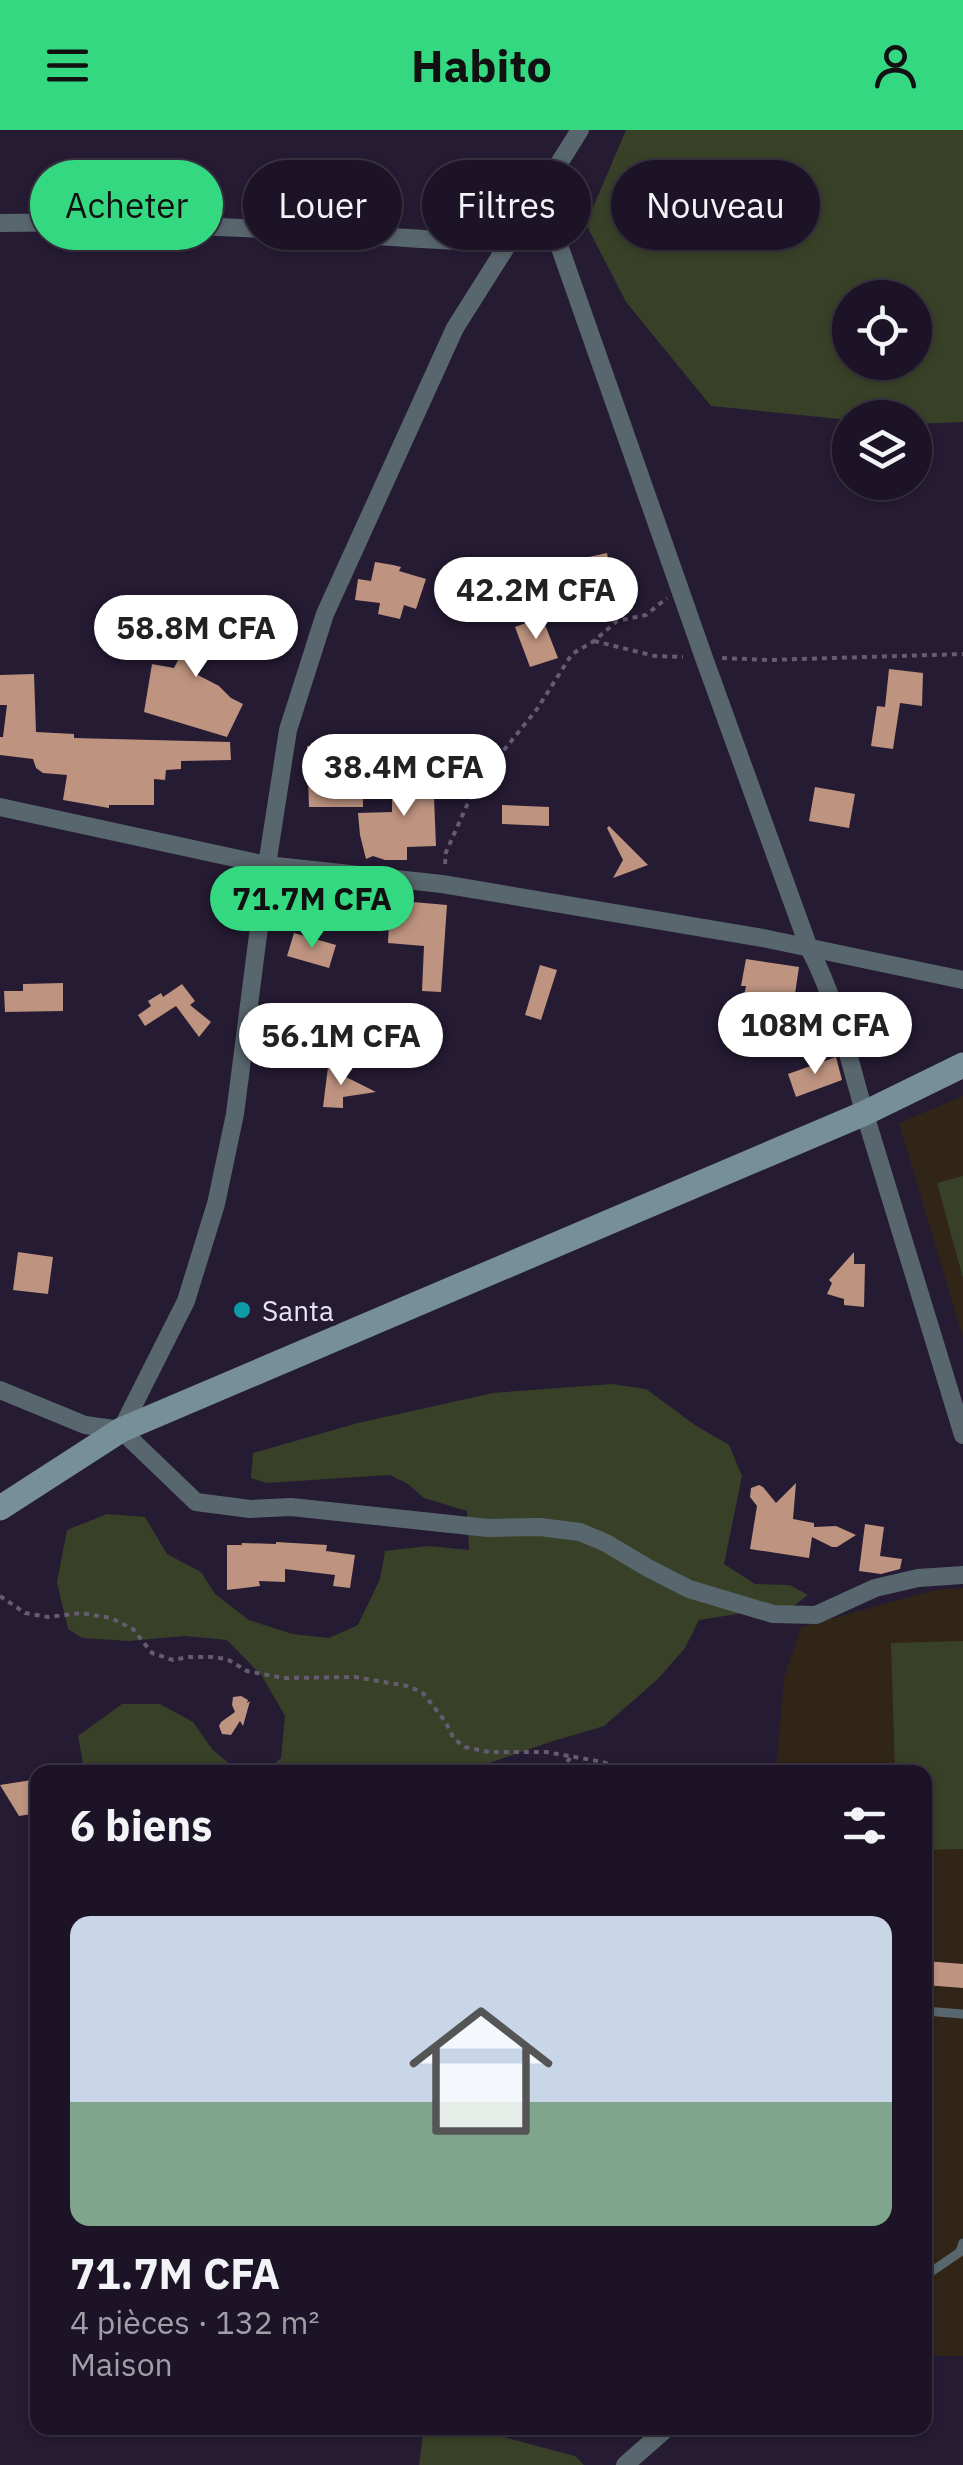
<!DOCTYPE html>
<html lang="fr">
<meta charset="utf-8">
<style>
:root{--surface:#1c1426;--page:#251d2e;--text:#f1f3f6;--muted:#a09ea7;--line:#3a3343;--accent:#33d881}
body{margin:0;font-family:"IBM Plex Sans",sans-serif;background:var(--page);color:var(--text);height:100vh;display:flex;flex-direction:column;font-size:38px;white-space:nowrap}
*{box-sizing:border-box;margin:0}
p{font-size:32px;color:var(--muted)}
.icon{flex:none;width:55px;height:55px;fill:none;stroke:currentColor;stroke-width:2;stroke-linecap:round;stroke-linejoin:round}
.map{position:relative;flex:1;overflow:hidden}
.sheet{position:absolute;left:30px;top:1635px;width:902px;height:670px;display:flex;flex-direction:column;background:var(--surface);border-radius:20px;box-shadow:0 2px 8px #0004,0 0 0 2px var(--line)}
.sheet>*{flex:none}
.hud{position:absolute;left:30px;top:30px;width:905px;height:90px;display:flex;gap:20px}
.fabs{position:absolute;left:832px;top:150px;display:grid;gap:20px}
.fabs a{display:grid;place-items:center;width:100px;height:100px;border-radius:50%;background:var(--surface);box-shadow:0 2px 8px #0004,0 0 0 2px var(--line);font-size:50px}
.price{position:absolute;translate:-50% -85px;padding:0 22px;border-radius:35px;background:#fff;color:#222;font-size:32px;line-height:65px;filter:drop-shadow(0 2px 5px #0008)}
.price::after{content:'';position:absolute;left:50%;top:60px;width:30px;height:22px;margin-left:-15px;background:inherit;clip-path:polygon(0 0,100% 0,50% 100%)}
.price.active{background:var(--accent);color:#111}
ul{padding:0;list-style:none}
li{display:grid;align-content:center;gap:20px;height:530px;padding:0 40px}
li span{display:grid;place-items:center;height:310px;border-radius:20px;color:#555}
li>.icon{margin-inline-start:auto}
span .icon{width:180px;height:180px;fill:#fffc;stroke-width:1}
li b{font-size:42px}
h2{display:flex;justify-content:space-between;align-items:center;height:120px;padding:0 40px;font-size:42px}
.tag{padding:0 35px;border-radius:45px;background:var(--surface);box-shadow:0 2px 8px #0004,0 0 0 2px var(--line);font-size:35px;line-height:90px}
.tag.active{background:var(--accent);color:#111}
header{display:flex;justify-content:space-between;align-items:center;height:130px;padding:0 40px;background:var(--accent);color:#111;font-size:45px;font-weight:800}
.map>svg:first-child{display:block}
.education{fill:#312517}
.green{fill:#384127;fill-rule:evenodd}
.building{fill:#be9380}
.lines{fill:none;stroke-linecap:round;stroke-linejoin:round}
.path{stroke:#655c72;stroke-width:4;stroke-dasharray:5 5;stroke-linecap:butt}
.lane{stroke:#58676d;stroke-width:9}
.street{stroke:#58676d;stroke-width:18}
.secondary{stroke:#768f99;stroke-width:25}
.culture-dot{fill:#0f9aa8;stroke:#251b33;stroke-width:4}
.labels{text-anchor:middle;dominant-baseline:central;stroke-width:10;stroke-linejoin:round;paint-order:stroke}
.poi-label{font-size:28px;fill:#e9e3f4;stroke:#251b33;text-anchor:start}
</style>
<header><svg class="icon" aria-label="menu" viewBox="0 0 24 24"><path d="M4 6h16M4 12h16M4 18h16"/></svg>Habito<svg class="icon" aria-label="person" viewBox="0 0 24 24"><circle cx="12" cy="8" r="4"/><path d="M4 21q1-7 8-7t8 7"/></svg></header>
<div class="map">
<svg width="963" height="2335" viewBox="0 0 963 2335">
<rect width="100%" height="100%" fill="#251b33"/>
<g class="education">
<path d="M963,966V1208L899,993Z"/>
<path d="M963,1458V2226H925V1642H776L784,1547L801,1497L935,1460Z"/>
</g>
<g class="green">
<path d="M626,0H963V292L915,294V288H850V290L711,276L626,172L586,94ZM850,168H915V232H850Z"/>
<path d="M963,1046V1148L937,1053Z"/>
<path d="M612,1254L646,1259L695,1295L729,1315L742,1346L724,1434L755,1454L790,1455L808,1465L795,1475L699,1490L685,1518L658,1549L604,1596L550,1612L463,1642H266L281,1628L285,1586L262,1546L227,1510L185,1506L129,1511L82,1508L68,1499L57,1452L67,1400L107,1384L145,1387L167,1424L201,1442L215,1464L249,1490L292,1504L329,1508L358,1495L380,1449L385,1421L428,1416L469,1420L467,1381L424,1368L408,1354L390,1345L266,1353L251,1348L253,1323L358,1293L493,1263Z"/>
<path d="M963,1511V1719L925,1720V1642H895L891,1513Z"/>
<path d="M122,1574H160L193,1592L212,1619L233,1637L262,1642H89L83,1633L78,1606Z"/>
<path d="M424,2298H470L575,2326L584,2335H419Z"/>
</g>
<g class="building">
<path d="M607,423L610,438L573,446L570,431Z"/>
<path d="M375,432L393,435L401,437L399,441L426,449L416,479L404,475L400,489L378,484L380,473L355,470L358,449L371,451Z"/>
<path d="M205,481L244,488L241,505L231,506L194,543L219,556L231,568L243,574L227,607L144,582L152,534L174,538L178,530L217,508L185,505L187,482L204,484Z"/>
<path d="M542,487L558,528L530,537L515,497Z"/>
<path d="M889,539L923,543L922,576L900,573L893,619L871,616L877,576L885,577Z"/>
<path d="M34,544L36,602L74,604V608L230,612L231,630L181,631V639L166,640L165,650L154,649V675H109V678L63,670L67,645L43,643L36,638L33,629L0,625V607H3L7,575H0V545Z"/>
<path d="M362,614H377V633H363V677H309L307,616Z"/>
<path d="M429,636L432,651L445,650L447,665L434,667L436,716L407,717V730H385L373,726L366,729L360,705L358,683L392,682V662L415,638Z"/>
<path d="M815,657L855,664L849,698L809,691Z"/>
<path d="M502,675L549,677V696L502,694Z"/>
<path d="M609,696L648,735L613,748L623,730L607,698Z"/>
<path d="M390,770L447,775L441,862L422,861L424,816L388,813Z"/>
<path d="M294,803L336,815L329,838L287,826Z"/>
<path d="M746,829L799,837L795,864L788,863L780,902L820,906L819,922L783,920L784,916L736,907L746,856H741Z"/>
<path d="M540,835L557,840L541,890L525,885Z"/>
<path d="M63,853V881L5,882L4,861H23V854Z"/>
<path d="M182,854L195,871L190,875L211,892L199,907L176,876L145,896L138,885L151,876L148,871L161,863L163,867Z"/>
<path d="M836,927L842,950L796,967L788,944Z"/>
<path d="M328,937L344,939V946L376,962L343,967V978L323,977Z"/>
<path d="M18,1122L53,1127L48,1164L13,1160Z"/>
<path d="M854,1122V1134H865L864,1177L844,1175V1169L827,1164L832,1153L829,1150Z"/>
<path d="M796,1353L793,1389L814,1393V1397L836,1396L856,1405L837,1417H832L812,1407L809,1428L750,1419L757,1376L750,1367L751,1358L759,1355L763,1357L776,1373Z"/>
<path d="M865,1394L884,1397L880,1426L902,1429L900,1439L881,1444L859,1441Z"/>
<path d="M276,1412L327,1415L326,1421L355,1425L350,1458L333,1456L335,1445L285,1439V1452L259,1451L260,1456L227,1460V1415H241V1417L242,1413L276,1414Z"/>
<path d="M241,1566L248,1570L247,1573L250,1571L243,1596L240,1591L231,1605L222,1604L219,1596L221,1592L235,1582L232,1575L233,1567Z"/>
<path d="M38,1649V1683L19,1686L0,1655Z"/>
<path d="M925,1831L963,1834V1858L925,1855Z"/>
</g>
<g class="lines">
<g class="path">
<path d="M594,511L655,526L683,527"/>
<path d="M722,528L768,530L963,524"/>
<path d="M445,734L446,722L476,655L537,579L572,524L594,511L617,491L646,485L667,468"/>
<path d="M0,1466L25,1483L48,1487L81,1483L111,1488L133,1499L152,1523L173,1530L189,1527H211L227,1529L247,1541L283,1548L355,1547L407,1556L422,1562L445,1591L454,1609L465,1617L489,1622H546L603,1632L629,1642"/>
<path d="M550,1642L561,1637L573,1626"/>
</g>
<g class="lane">
<path d="M925,1881L963,1884"/>
<path d="M925,2146L960,2122L963,2113"/>
</g>
<g class="street">
<path d="M540,61L704,528L809,818C838,873 849,932 867,991C899,1096 931,1201 963,1305"/>
<path d="M0,93C170,89 338,105 508,114"/>
<path d="M0,677L267,735L442,754L763,808L963,850"/>
<path d="M0,1260L85,1295L121,1300L196,1372L250,1379L291,1377L488,1398L540,1397L580,1402L606,1413L648,1438L689,1459L773,1484L816,1485L875,1458L918,1448L963,1445"/>
<path d="M121,1300L186,1171L216,1074L235,984L267,735L288,600L325,484L455,198L580,0"/>
<path d="M625,2335L667,2298"/>
</g>
<path class="secondary" d="M0,1378L121,1300L865,983L963,935"/>
</g>
<circle class="culture-dot" cx="242" cy="1180" r="10"/>
<g class="labels">
<g class="poi-label">
<text x="262" y="1180">Santa</text>
</g>
</g>
</svg>
<div class="fabs">
<a><svg class="icon" aria-label="locate" viewBox="0 0 24 24"><circle cx="12" cy="12" r="6"/><path d="M12 2v4M12 18v4M2 12h4M18 12h4"/></svg></a>
<a><svg class="icon" aria-label="layers" viewBox="0 0 24 24"><path d="M12 4l9 5-9 5-9-5zM3 14l9 5 9-5"/></svg></a>
</div>
<b class="price" style="left:536px;top:512px">42.2M CFA</b>
<b class="price" style="left:196px;top:550px">58.8M CFA</b>
<b class="price" style="left:404px;top:689px">38.4M CFA</b>
<b class="price active" style="left:312px;top:821px">71.7M CFA</b>
<b class="price" style="left:815px;top:947px">108M CFA</b>
<b class="price" style="left:341px;top:958px">56.1M CFA</b>
<div class="hud">
<a class="tag active">Acheter</a>
<a class="tag">Louer</a>
<a class="tag">Filtres</a>
<a class="tag">Nouveau</a>
</div>
<section class="sheet">
<h2>6 biens<svg class="icon" aria-label="filters" viewBox="0 0 24 24"><path d="M4 7h16M4 17h16"/><circle cx="9" cy="7" r="2"/><circle cx="15" cy="17" r="2"/></svg></h2>
<ul>
<li><span style="background:linear-gradient(#c9d6e8 60%,#7fa58c 0)"><svg class="icon" aria-label="home" viewBox="0 0 24 24"><path d="M3 11l9-7 9 7M6 9v11h12V9"/></svg></span><div><b>71.7M CFA</b><p>4 pièces · 132 m²</p><p>Maison</p></div></li>
</ul>
</section>
</div>
